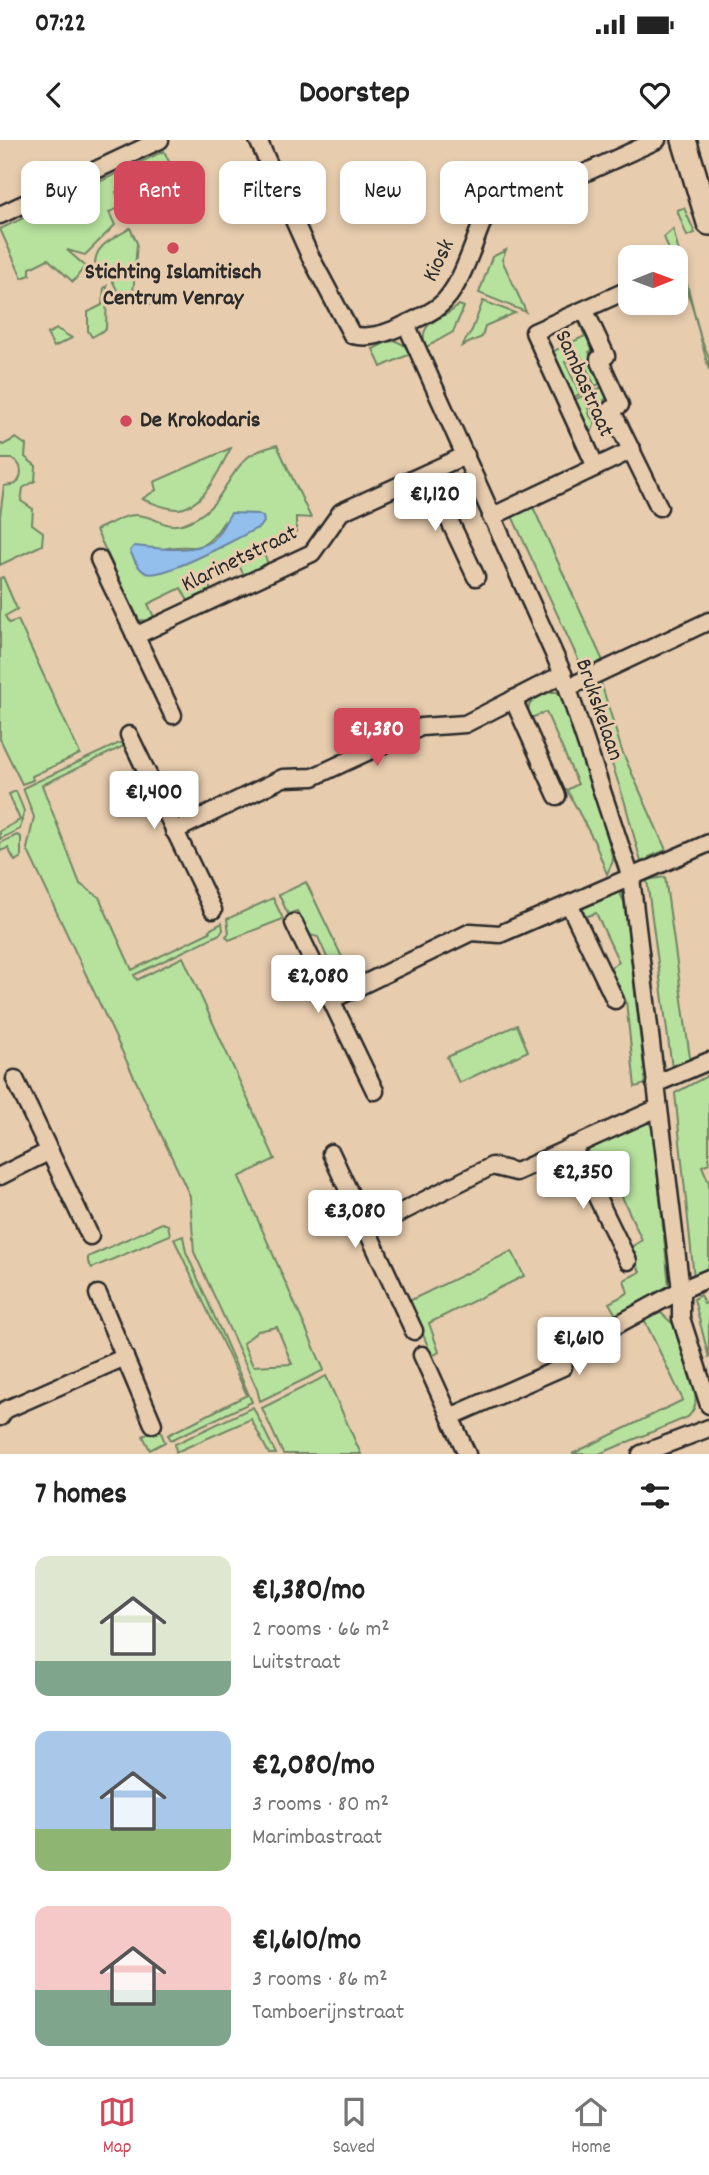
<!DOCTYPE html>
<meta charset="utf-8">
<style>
:root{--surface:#fff;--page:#f6f6f6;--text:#222;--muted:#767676;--line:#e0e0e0;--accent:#d1495b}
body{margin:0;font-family:Dekko,sans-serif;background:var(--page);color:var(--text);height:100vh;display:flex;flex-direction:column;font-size:26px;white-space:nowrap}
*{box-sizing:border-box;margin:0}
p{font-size:23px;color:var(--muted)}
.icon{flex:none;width:38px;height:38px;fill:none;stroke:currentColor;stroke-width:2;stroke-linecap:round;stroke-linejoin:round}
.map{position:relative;height:1314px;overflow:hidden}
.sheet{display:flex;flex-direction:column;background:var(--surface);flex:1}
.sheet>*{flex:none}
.hud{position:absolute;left:21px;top:21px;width:668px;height:63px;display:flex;gap:14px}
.needle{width:46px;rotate:89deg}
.controls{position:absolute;left:618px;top:105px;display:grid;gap:14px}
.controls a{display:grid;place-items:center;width:70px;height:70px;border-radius:14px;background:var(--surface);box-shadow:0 4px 10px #0003;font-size:35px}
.price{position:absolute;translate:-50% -60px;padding:0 16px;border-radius:7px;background:#fff;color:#222;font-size:23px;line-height:46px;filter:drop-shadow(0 2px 4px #0008)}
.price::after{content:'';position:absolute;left:50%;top:42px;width:21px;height:16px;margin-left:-10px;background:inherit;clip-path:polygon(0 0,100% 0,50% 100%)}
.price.active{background:var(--accent);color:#fff}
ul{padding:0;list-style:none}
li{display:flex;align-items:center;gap:21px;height:175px;padding:0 35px}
li span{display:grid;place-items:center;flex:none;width:196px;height:140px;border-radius:14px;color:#555}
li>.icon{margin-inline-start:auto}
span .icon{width:84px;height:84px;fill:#fffc;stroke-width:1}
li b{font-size:30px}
h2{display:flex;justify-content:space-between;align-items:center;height:84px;padding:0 35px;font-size:30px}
.tag{padding:0 24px;border-radius:14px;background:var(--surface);box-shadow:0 4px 10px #0003;font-size:24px;line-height:63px}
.tag.active{background:var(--accent);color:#fff}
.status{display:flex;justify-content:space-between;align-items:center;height:49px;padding:0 35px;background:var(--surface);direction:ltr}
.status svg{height:19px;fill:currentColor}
header{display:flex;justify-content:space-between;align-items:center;height:91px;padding:0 35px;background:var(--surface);font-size:32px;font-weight:700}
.tabs{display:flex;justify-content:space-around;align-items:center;height:98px;border-top:2px solid var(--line);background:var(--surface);font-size:19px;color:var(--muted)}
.tabs a{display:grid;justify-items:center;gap:4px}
.tabs .active{color:var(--accent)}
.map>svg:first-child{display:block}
.green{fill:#b7e29e;stroke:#718664;stroke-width:2;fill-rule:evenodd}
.water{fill:#93bfec;stroke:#69849f;stroke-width:2}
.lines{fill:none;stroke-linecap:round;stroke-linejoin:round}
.street-casing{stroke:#2b2b2b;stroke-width:21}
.secondary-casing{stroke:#2b2b2b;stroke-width:28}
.street{stroke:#e7ccae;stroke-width:16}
.secondary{stroke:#e7ccae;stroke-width:23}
.poi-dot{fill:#d1495b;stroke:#e7ccae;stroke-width:2.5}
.labels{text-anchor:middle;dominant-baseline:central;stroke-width:6;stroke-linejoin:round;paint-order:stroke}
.street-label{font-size:23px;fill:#2b2b2b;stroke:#e7ccae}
.poi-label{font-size:23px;font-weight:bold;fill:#2b2b2b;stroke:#e7ccae}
</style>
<div class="status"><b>07:22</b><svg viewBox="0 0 49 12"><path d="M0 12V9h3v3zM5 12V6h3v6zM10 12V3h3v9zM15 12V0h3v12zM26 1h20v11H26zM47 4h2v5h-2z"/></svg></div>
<header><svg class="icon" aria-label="back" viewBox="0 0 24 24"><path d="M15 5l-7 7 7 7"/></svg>Doorstep<svg class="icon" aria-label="heart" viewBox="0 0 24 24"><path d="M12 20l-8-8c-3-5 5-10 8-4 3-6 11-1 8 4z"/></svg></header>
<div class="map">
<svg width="709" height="1314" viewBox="0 0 709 1314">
<rect width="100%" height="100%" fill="#e7ccae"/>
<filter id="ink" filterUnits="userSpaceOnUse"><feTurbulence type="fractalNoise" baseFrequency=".0143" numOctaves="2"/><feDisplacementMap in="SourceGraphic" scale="14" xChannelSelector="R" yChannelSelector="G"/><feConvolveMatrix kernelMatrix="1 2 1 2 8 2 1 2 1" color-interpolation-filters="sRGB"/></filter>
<g filter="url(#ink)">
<g class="green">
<path d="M164,11L171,26L116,52L122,67L109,72L115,85L85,115L67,110L85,126L73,142L48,119L30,128V135L22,138L0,89Z"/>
<path d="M684,68L695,93L687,96L677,70Z"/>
<path d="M130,88L137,103L133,154L173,158L159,166L120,157L109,133L95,124C95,103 117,98 130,88Z"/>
<path d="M673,89L701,199L709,217V230L691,162L676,125V117H672L664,97Z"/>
<path d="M506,110L502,120L526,172L479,153L492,117Z"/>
<path d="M107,146L106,189L92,197L88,191V172L102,165L104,148Z"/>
<path d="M483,161L515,173L485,186L482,197L462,206L472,190Z"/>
<path d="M459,165L464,167L453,192L426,207C415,180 445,180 459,165Z"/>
<path d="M582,181L595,208L589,212L603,242L595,246L580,215L565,222L580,254L572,258L546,201L547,198L554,211L585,196L579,182Z"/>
<path d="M57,189L72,198L54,207L47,194Z"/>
<path d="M396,201L404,205L410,214L381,227L373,209L387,202Z"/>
<path d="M604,246L610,256L604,260L615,283C599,287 592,275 591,261L596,258L592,252Z"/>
<path d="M585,255L590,276L595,282L590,297L573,260Z"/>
<path d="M16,298L26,305L25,317L36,326L35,341L23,348L21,361L33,369L32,384L43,392L42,405L0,425V376L4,346L16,344C23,335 23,325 13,319H0V303L3,305Z"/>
<path d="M277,305L311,378L296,377V392L262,409L268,424L244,435L237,422L205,437L211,450L188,461L181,448L148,464L154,477L149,481L139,480L96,390C108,385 125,374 137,375C162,377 165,394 194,379C221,365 224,342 243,322C251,312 265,309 277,305ZM223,383L222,407L135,423C143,418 152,413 161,410C192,399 198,422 223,383Z"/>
<path d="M231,308C219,328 206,366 179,369C167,370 153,363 142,359L156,350L154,342Z"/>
<path d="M533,367L603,521L583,530L512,376Z"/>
<path d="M3,437L17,469L5,476L9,483L18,480L80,614L32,636L33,640L22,644L0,599V438Z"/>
<path d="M597,541L601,543L622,611L666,710L649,717L651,721L641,722L625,663L588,551L589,544Z"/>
<path d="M551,552H557L563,557L608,698L613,721L607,734L595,703L567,650L578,644L546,572L531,578C522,562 538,557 551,552Z"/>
<path d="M126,600L128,604L42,645L80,744L99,757L132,830L210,792L209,790L222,783L223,790L220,794L134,835L137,840L183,817L275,1019L239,1037L324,1230L260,1261L257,1249L194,1112L190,1056L27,709L34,677L23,648ZM277,1187L292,1224L253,1226L243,1203L258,1191Z"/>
<path d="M16,651L24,671L20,689L0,699V691L20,680L9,654Z"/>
<path d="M17,695L21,697V717L15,721L8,708L0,711V703Z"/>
<path d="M665,737L690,918L688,923L672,928L647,740Z"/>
<path d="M306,742L353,840L339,844L334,842L327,831L334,834L337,827L330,824L318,797L310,795L297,771L288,774L279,755Z"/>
<path d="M610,753H620L624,762L646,944L635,947L626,861L607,829L619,822L596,773L582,778L584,766Z"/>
<path d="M273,758L283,779L229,800L226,796L229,793L227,779Z"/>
<path d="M517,885L528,911L459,943L447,917Z"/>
<path d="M709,935V1023L702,1026L709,1043V1123L704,1138H694L675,953Z"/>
<path d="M646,981L651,985L653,990L669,1146L665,1153L616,1175L609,1163L628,1153L624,1140L640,1132L630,1108L642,1100L603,1016L590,1022L587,1020C587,1012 589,1008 596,1003Z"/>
<path d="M162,1083L168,1085L170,1095L92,1128L88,1122V1117Z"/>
<path d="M183,1096L186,1112L252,1262L171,1300L168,1295L247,1255L174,1099Z"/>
<path d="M512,1111L524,1136L429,1183L439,1212L432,1216L409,1161Z"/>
<path d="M700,1155L704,1164L709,1162V1218L694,1159Z"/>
<path d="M661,1173L673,1184L694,1251C697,1262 696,1268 688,1277L599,1314H572L683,1260L644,1179Z"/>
<path d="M326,1236L361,1314H283L262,1268Z"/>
<path d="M253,1267L276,1314H269L251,1279L176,1312L175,1304Z"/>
<path d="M159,1288L165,1302L150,1310L143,1296Z"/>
</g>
<path class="water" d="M231,373L258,374L263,377L264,382L261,386C242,396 163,440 146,433C138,429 134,419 130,411L134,406C155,408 193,414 212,401C219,395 225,381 231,373Z"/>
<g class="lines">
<defs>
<g id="street">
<path d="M258,0L310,116L352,195C369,199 384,194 400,187C413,180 428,175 439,166C460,150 472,107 482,83L486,78L657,0"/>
<path d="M0,75L160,0"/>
<path d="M585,171L606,216L599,219L620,265L611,269L659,367"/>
<path d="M406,184L563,534L631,738L681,1150V1178L709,1265"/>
<path d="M596,327L534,192L630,149"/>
<path d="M427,333L476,437"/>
<path d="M491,377L632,310"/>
<path d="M99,419L173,575"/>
<path d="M135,496L312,413L341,372L466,315"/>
<path d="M569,547L709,481"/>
<path d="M513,559L557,656"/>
<path d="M129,595L213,770"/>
<path d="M174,691L283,638L313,637L421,587L465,584L563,534"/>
<path d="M569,764L615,860"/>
<path d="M294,783L375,951"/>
<path d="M331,860L471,792L500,794L709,703"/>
<path d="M15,939L90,1096"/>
<path d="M655,944L709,921"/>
<path d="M572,1006L628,1121"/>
<path d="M331,1013L414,1191"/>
<path d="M0,1036L50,1011"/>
<path d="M366,1090L492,1026L516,1032L658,968"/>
<path d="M98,1154L153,1284"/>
<path d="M422,1215L467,1314"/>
<path d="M0,1277L5,1270L125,1217"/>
<path d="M450,1277L563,1227L565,1213L681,1150L709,1138"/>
<path d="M641,1314L709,1288"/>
</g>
<path id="secondary" d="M684,0L709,83"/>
</defs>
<use href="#street" class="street-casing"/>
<use href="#secondary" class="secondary-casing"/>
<use href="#street" class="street"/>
<use href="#secondary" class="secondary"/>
</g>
</g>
<g class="poi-dot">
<circle cx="173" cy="108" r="7"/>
<circle cx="126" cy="281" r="7"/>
</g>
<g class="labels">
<g class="street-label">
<text transform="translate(440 121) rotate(-64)">Kiosk</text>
<text transform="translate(583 244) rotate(66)">Sambastraat</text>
<text transform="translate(240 420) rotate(-26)">Klarinetstraat</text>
<text transform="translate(598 570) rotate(71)">Brukskelaan</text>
</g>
<g class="poi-label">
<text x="173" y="133">Stichting Islamitisch<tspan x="173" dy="26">Centrum Venray</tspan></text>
<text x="140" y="281" text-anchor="start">De Krokodaris</text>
</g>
</g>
</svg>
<div class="controls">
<a><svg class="needle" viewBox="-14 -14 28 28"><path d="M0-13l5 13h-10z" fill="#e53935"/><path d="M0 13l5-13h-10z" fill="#767676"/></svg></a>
</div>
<b class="price" style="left:435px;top:393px">€1,120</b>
<b class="price active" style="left:377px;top:628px">€1,380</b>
<b class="price" style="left:154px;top:691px">€1,400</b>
<b class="price" style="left:318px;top:875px">€2,080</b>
<b class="price" style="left:583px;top:1071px">€2,350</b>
<b class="price" style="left:355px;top:1110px">€3,080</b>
<b class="price" style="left:579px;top:1237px">€1,610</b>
<div class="hud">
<a class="tag">Buy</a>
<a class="tag active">Rent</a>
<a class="tag">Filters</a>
<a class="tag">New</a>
<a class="tag">Apartment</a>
</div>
</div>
<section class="sheet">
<h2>7 homes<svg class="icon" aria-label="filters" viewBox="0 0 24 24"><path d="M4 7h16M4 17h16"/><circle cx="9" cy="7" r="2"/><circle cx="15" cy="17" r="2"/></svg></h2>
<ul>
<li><span style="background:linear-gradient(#dfe7d0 75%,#7fa58c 0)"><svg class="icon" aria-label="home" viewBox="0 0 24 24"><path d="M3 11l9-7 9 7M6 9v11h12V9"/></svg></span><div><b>€1,380/mo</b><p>2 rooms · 66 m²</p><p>Luitstraat</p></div></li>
<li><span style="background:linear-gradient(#a9c7e8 70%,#8fb573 0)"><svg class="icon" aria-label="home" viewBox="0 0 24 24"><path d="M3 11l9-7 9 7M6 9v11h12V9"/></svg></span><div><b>€2,080/mo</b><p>3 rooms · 80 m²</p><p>Marimbastraat</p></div></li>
<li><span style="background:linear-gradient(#f6c9c9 60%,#7fa58c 0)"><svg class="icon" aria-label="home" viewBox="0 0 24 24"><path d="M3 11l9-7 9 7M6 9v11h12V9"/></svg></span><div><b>€1,610/mo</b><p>3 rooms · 86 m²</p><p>Tamboerijnstraat</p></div></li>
</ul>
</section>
<nav class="tabs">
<a class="active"><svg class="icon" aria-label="map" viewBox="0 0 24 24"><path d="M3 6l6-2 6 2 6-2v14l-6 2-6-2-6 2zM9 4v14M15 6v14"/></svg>Map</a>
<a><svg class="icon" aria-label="saved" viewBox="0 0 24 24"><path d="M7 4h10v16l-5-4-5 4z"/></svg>Saved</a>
<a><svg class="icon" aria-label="home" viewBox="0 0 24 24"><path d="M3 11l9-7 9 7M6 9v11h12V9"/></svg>Home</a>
</nav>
